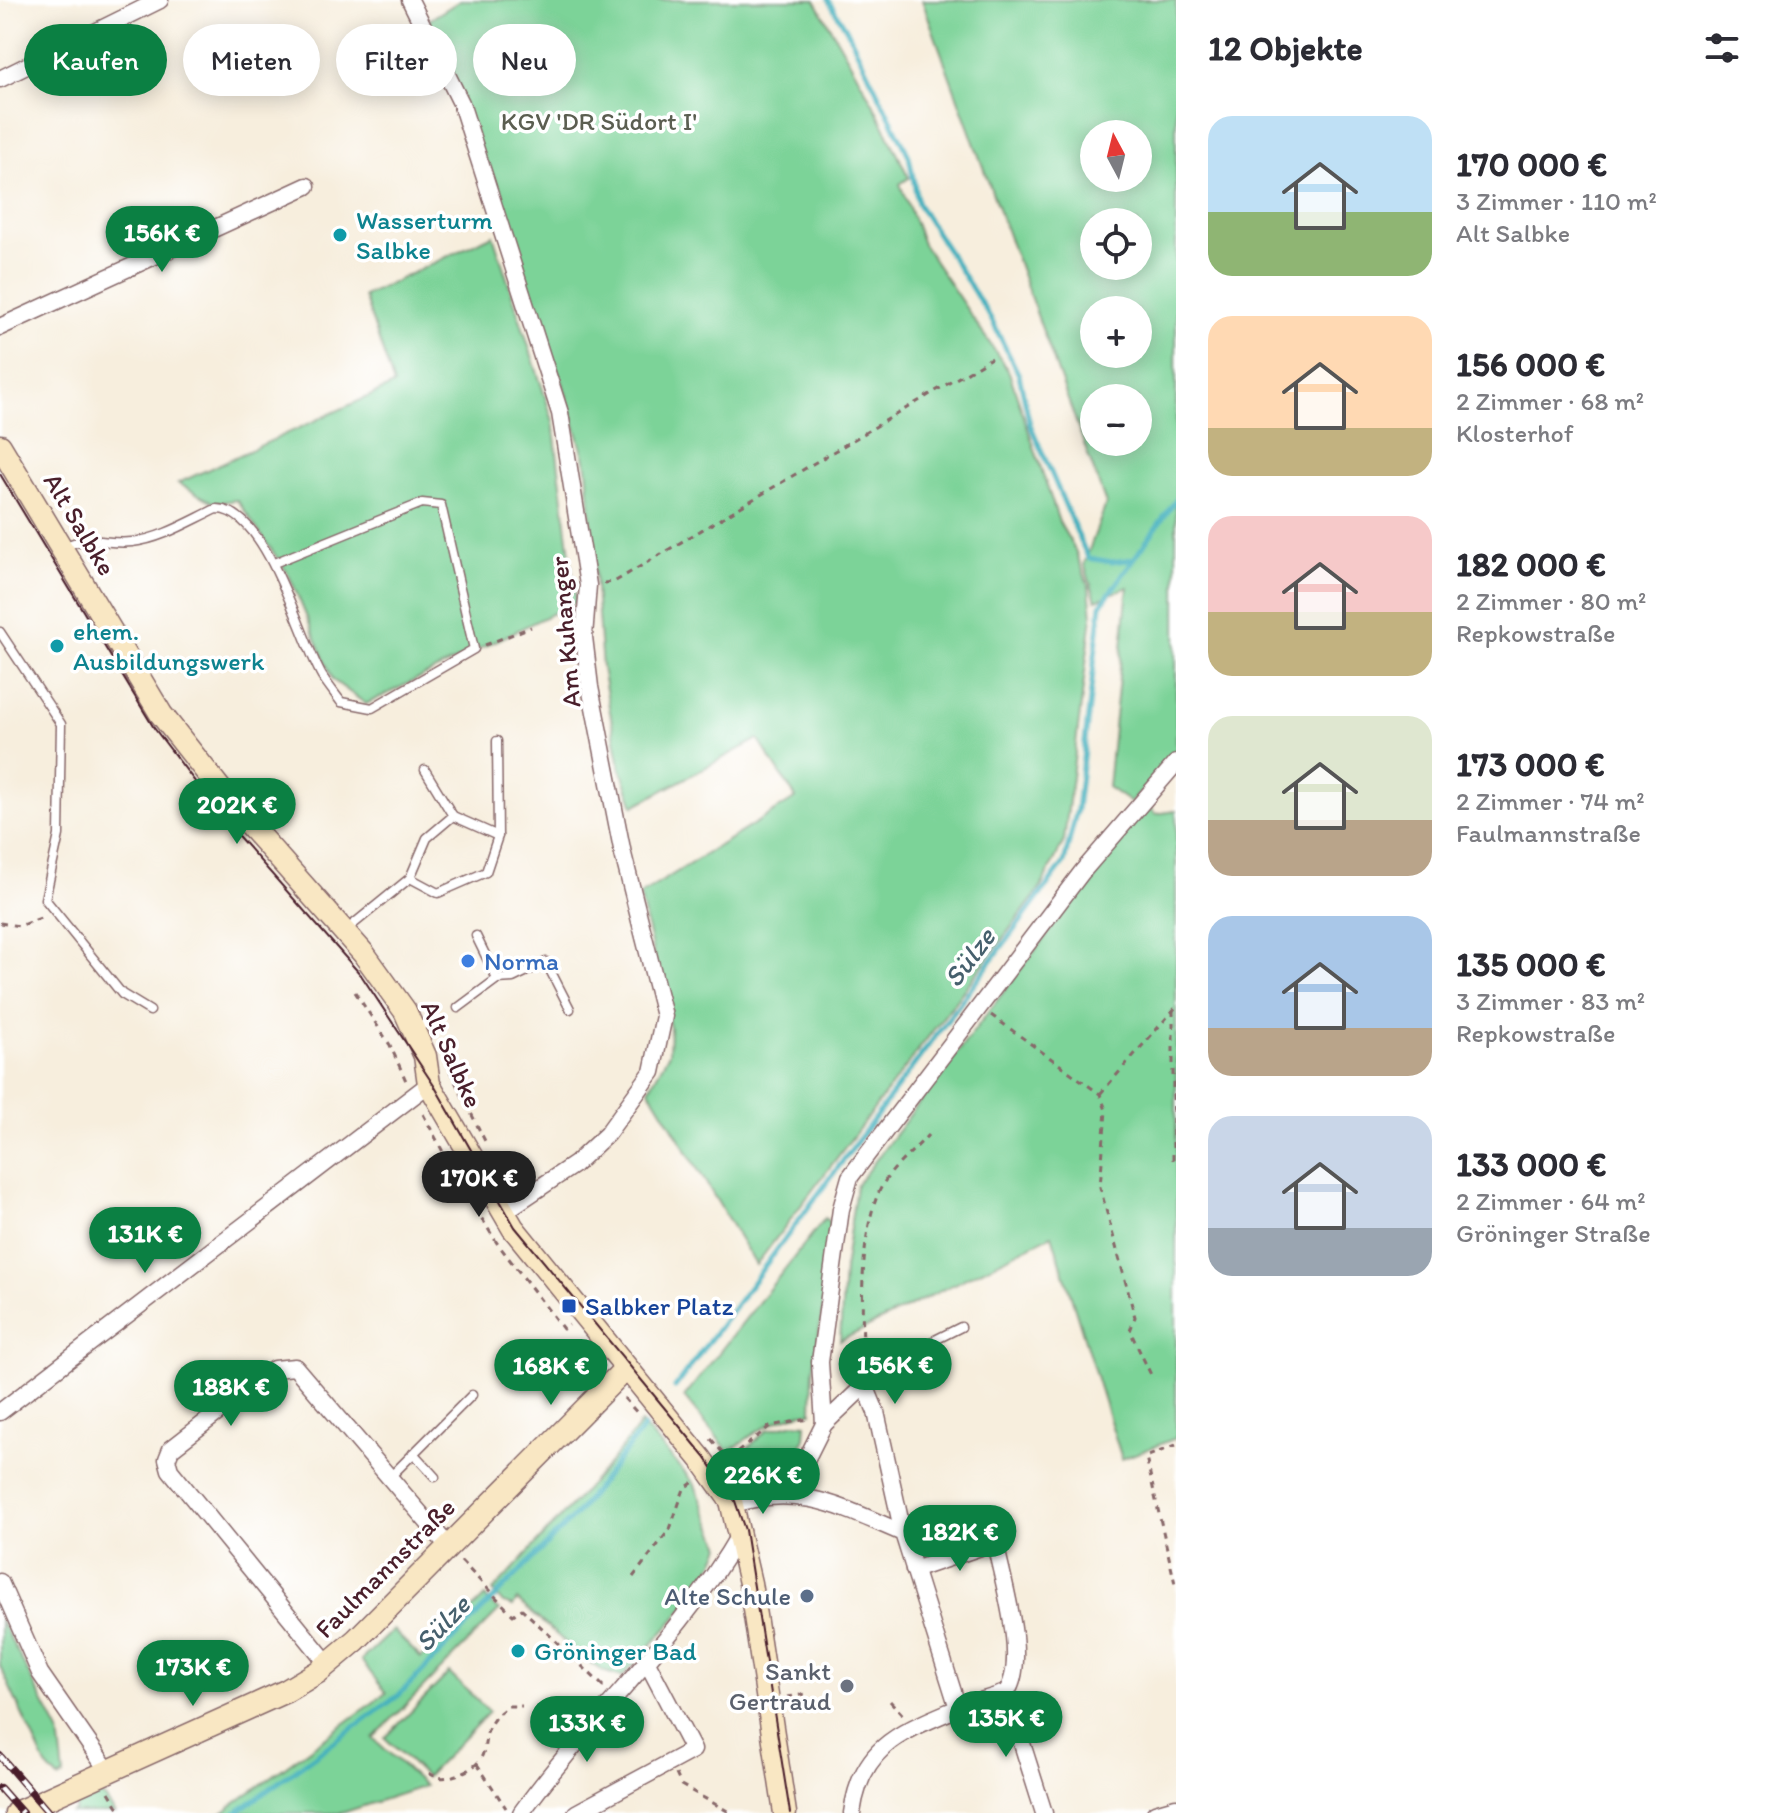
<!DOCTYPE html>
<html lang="de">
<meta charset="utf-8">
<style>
:root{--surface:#fff;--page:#f2f2f3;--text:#2b2b33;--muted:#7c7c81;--accent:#0b8043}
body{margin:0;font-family:Itim,sans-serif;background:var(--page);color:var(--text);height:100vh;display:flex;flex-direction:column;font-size:30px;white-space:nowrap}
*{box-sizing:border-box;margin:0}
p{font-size:26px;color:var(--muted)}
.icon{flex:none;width:44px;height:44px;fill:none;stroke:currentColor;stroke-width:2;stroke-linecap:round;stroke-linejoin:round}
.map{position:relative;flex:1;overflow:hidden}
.drawer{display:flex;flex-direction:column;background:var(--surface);width:600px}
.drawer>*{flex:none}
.top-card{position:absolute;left:24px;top:24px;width:760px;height:72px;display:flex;gap:16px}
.needle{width:52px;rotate:353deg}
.fabs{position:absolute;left:1080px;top:120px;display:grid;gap:16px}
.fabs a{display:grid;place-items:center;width:72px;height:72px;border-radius:50%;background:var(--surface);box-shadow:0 4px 20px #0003;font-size:40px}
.price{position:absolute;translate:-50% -68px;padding:0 18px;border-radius:28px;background:var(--accent);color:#fff;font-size:26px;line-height:52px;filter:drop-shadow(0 2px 4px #0008)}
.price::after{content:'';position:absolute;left:50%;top:48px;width:24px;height:18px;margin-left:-12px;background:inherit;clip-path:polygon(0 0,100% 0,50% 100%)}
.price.active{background:#222;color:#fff}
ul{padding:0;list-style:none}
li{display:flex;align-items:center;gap:24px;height:200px;padding:0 32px}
li span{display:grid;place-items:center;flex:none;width:224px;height:160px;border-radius:24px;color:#555}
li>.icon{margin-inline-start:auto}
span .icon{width:96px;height:96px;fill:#fffc;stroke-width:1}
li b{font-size:34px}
h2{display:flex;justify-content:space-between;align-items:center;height:96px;padding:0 32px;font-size:34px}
.tag{padding:0 28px;border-radius:36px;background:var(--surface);box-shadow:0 4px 20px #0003;font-size:28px;line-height:72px}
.tag.active{background:var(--accent);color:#fff}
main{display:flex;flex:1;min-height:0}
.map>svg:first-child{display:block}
.green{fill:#7bd398;stroke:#627962;stroke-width:2;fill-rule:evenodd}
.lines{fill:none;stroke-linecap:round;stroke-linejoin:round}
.stream{stroke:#42b0be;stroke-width:5}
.service-casing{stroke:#876769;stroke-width:11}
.minor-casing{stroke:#876769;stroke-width:19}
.secondary-casing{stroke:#876769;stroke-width:25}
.path{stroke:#876769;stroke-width:3;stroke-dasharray:6 6;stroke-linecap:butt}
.service{stroke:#fff;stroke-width:8}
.minor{stroke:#fff;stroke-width:16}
.secondary{stroke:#f9e7c3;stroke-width:22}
.tram{stroke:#4a1f2b;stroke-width:2}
.rail-casing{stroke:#4a1f2b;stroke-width:8}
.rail{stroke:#fff;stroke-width:5;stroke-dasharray:15;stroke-linecap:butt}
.culture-dot{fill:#0f9aa8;stroke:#fff;stroke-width:3}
.shop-dot{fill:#3f7fe0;stroke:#fff;stroke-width:3}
.transit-dot{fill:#1a4fb4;stroke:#fff;stroke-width:3}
.service-dot{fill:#5c6f8a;stroke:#fff;stroke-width:3}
.worship-dot{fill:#6b7280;stroke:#fff;stroke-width:3}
.labels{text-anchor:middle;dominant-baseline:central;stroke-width:7;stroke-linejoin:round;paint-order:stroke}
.park-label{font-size:26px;fill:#5b5e51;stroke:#fff}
.culture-label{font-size:26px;fill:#0d838f;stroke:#fff;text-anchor:start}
.street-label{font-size:26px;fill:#4a1f2b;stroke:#fff}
.shop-label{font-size:26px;fill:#366cbe;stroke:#fff;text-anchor:start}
.transit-label{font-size:26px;fill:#164399;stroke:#fff;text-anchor:start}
.service-label{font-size:26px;fill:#4e5e75;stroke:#fff;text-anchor:end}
.worship-label{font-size:26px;fill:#5b616d;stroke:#fff;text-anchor:end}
.water-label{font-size:28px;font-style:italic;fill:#46606d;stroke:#fff}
</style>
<main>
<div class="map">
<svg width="1176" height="1813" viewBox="0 0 1176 1813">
<rect width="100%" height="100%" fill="#fff"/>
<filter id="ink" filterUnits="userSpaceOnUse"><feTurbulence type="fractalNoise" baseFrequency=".0125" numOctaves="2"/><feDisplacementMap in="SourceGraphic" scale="16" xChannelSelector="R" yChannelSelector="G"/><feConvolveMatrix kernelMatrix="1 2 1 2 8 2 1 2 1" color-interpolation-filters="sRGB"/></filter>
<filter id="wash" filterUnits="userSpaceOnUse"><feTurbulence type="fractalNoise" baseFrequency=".006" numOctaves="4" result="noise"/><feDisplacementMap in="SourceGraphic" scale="32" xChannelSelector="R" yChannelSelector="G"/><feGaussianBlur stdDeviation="1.8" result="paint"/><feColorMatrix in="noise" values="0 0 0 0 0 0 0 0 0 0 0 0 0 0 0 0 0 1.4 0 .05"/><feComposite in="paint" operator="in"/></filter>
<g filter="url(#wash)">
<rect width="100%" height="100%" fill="#f7eedd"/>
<g class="green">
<path d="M461,0H815L873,103L909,178L900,184L923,244L1009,372L1059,522L1075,550L1089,587L1092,616L1064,841L1040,889L756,1265L649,1089L669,1053L670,1028L640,895L796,798L758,739L634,806L620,767L602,668L587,467L563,383L527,302L426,22Z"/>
<path d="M922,0H1176V752L1131,803L1108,787L1128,587L1096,600L1084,564L1106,504ZM1094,134H1138V178H1094ZM1094,222H1138V266H1094ZM1094,310H1138V354H1094ZM1094,398H1138V442H1094Z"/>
<path d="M493,235L553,421L576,602L366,704L333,680L289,575L237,500L214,503L178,483L394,385L364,296Z"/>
<path d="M1150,806L1155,814L1176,811V1438L1122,1459L1052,1235L840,1341L844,1270L856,1186L1144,807Z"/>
<path d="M825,1218L835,1228L813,1372L812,1412C781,1414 753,1433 729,1452L684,1397Z"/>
<path d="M641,1423L694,1483L721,1546C703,1596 656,1638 622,1677L602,1671L582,1657L517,1600L513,1606L503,1603L493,1591L609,1464Z"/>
<path d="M795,1423L806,1424L805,1438L783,1479L750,1478L735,1460L767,1430Z"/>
<path d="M485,1597L499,1611L373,1738L425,1786L342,1813H222L386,1693L361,1660L393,1630L421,1658Z"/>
<path d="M0,1619L59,1732L64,1776L58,1779L46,1766L0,1666Z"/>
<path d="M449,1673L489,1712L426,1777L385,1738Z"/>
<path d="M94,1793L105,1798L115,1813H72L76,1809L73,1801Z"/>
</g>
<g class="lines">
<g class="stream">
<path d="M828,0L846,28L909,156L918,204L990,317L1019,375L1030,424L1088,558L1112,562L1133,559"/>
<path d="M675,1387L1064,863L1077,809L1101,605L1176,500"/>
<path d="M236,1813L399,1695L578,1512L644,1427"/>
</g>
</g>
</g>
<g filter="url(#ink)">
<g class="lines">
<defs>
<g id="service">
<path d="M64,547C88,534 106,545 132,542C161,539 190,521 216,509C267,508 300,639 322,676C328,685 335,694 341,702L372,708L474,649L441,505L422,503L274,563"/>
<path d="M0,632L61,724L59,835L45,899L122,994L150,1011"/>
<path d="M425,770L453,816"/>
<path d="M410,878L438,893L486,872L498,836L497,741"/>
<path d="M345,931L410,878L427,838L453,816L498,836"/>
<path d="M497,979L513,978L546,962L570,1009"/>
<path d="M458,1008L497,979L476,936"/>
<path d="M415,1029L432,1020"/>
<path d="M865,1385L899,1358L961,1327"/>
<path d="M413,1453L435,1477"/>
<path d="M390,1477L472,1395"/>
</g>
<g id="minor">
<path d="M410,0L461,103L560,413L588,585L584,637L590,687L623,854L664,1016L652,1072L607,1134L575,1164L502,1213"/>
<path d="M0,79L160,0"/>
<path d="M0,327L307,186"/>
<path d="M0,1412L429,1084"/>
<path d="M824,1424L820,1362L841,1209L850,1177L1082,872L1176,763"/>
<path d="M789,1494L824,1424L865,1385L876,1412L903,1533"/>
<path d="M732,1505C798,1482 843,1508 903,1533L958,1708C902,1732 861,1745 852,1813"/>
<path d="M914,1570L995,1542C1002,1580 1029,1661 1006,1693"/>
<path d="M0,1582L40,1673L108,1771"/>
<path d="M328,1664L170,1470L167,1459L171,1449L274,1369L295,1367L448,1546"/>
<path d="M1006,1693L1044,1813"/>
<path d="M958,1708L1006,1693"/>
<path d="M521,1813C591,1716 681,1637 741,1532"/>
<path d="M576,1813L693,1750L648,1664"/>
<path d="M1155,1813L1176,1807"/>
</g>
<g id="secondary">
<path d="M0,446L161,714L239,813L364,954L405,1011L425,1056L429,1084L513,1228L701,1459L731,1501L750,1583L785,1813"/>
<path d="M16,1813L286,1691L318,1672L356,1640L626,1368"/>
</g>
</defs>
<use href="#service" class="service-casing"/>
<use href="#minor" class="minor-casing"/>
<use href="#secondary" class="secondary-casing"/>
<g class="path">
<path d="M604,583L614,582L991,358"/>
<path d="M485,645L531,627"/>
<path d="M0,923L19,926L46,916"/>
<path d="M355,992L390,1045L407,1083"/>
<path d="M1173,1010V1165"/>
<path d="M991,1015L1100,1094L1106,1110L1100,1187L1135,1317L1130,1331L1153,1379"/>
<path d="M450,1071L485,1141"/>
<path d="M1100,1094L1176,1007"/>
<path d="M423,1114L460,1184L497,1243L563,1329L569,1325"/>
<path d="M864,1371C862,1321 857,1223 885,1181C896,1164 915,1150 928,1135"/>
<path d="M624,1398L640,1416"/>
<path d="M711,1439L748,1482L746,1485"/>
<path d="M1176,1445L1146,1457L1176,1588"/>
<path d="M728,1460L770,1426L808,1419"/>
<path d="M461,1561L513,1615L522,1609L603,1686L606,1685"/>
<path d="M633,1577L670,1529L684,1489L695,1481"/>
<path d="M787,1697L807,1694"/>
<path d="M890,1701L903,1715"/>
<path d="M477,1764L506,1808"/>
<path d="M429,1773C440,1780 448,1778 459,1774C496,1760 477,1741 494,1719C497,1714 504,1710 508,1706H522"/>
<path d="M676,1774L681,1785L731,1813"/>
<path d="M109,1792L122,1813"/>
</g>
<use href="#service" class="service"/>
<use href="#minor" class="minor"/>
<use href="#secondary" class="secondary"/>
<path class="tram" d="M0,474L154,728L225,821L361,975L435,1087L515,1227L705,1457L735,1501L745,1530L790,1813"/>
<defs>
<g id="rail">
<path d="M0,1756L49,1813"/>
<path d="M0,1788L22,1813"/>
</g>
</defs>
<use href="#rail" class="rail-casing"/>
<use href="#rail" class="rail"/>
</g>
</g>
<g class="culture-dot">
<circle cx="340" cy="235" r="8"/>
<circle cx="57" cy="646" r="8"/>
<circle cx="518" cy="1651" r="8"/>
</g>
<circle class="shop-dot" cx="468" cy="961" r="8"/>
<rect class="transit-dot" x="561" y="1298" width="16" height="16" rx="4"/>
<circle class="service-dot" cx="807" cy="1596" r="8"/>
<circle class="worship-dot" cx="847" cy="1686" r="8"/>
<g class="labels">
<g class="park-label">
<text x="599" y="121">KGV 'DR Südort I'</text>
</g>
<g class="culture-label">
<text x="356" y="220">Wasserturm<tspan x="356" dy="30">Salbke</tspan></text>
<text x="73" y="631">ehem.<tspan x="73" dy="30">Ausbildungswerk</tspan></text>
<text x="534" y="1651">Gröninger Bad</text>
</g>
<g class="street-label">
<text transform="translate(80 524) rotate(59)">Alt Salbke</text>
<text transform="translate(565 632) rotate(-95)">Am Kuhanger</text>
<text transform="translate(452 1054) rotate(66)">Alt Salbke</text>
<text transform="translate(385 1568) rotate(-45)">Faulmannstraße</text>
</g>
<g class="shop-label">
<text x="484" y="961">Norma</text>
</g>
<g class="transit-label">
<text x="585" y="1306">Salbker Platz</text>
</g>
<g class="service-label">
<text x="791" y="1596">Alte Schule</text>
</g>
<g class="worship-label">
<text x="831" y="1671">Sankt<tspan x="831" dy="30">Gertraud</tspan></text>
</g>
<g class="water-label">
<text transform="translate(969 957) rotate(-53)">Sülze</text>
<text transform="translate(442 1623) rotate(-46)">Sülze</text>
</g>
</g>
</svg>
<div class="fabs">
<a><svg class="needle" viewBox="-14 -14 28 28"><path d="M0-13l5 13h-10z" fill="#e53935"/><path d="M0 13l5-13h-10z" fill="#7c7c81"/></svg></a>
<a><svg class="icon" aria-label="locate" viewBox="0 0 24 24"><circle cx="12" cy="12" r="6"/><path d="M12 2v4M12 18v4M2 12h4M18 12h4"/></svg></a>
<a>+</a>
<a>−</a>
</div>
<b class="price" style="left:162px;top:274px">156K €</b>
<b class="price" style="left:237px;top:846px">202K €</b>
<b class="price active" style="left:479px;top:1219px">170K €</b>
<b class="price" style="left:145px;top:1275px">131K €</b>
<b class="price" style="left:895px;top:1406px">156K €</b>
<b class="price" style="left:551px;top:1407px">168K €</b>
<b class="price" style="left:231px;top:1428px">188K €</b>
<b class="price" style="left:763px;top:1516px">226K €</b>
<b class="price" style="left:960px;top:1573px">182K €</b>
<b class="price" style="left:193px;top:1708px">173K €</b>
<b class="price" style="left:1006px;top:1759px">135K €</b>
<b class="price" style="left:587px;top:1764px">133K €</b>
<div class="top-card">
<a class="tag active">Kaufen</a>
<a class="tag">Mieten</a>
<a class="tag">Filter</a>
<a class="tag">Neu</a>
</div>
</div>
<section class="drawer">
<h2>12 Objekte<svg class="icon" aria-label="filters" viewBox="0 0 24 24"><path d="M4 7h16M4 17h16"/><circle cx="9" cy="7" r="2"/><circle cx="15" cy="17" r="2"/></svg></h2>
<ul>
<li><span style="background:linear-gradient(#bfe0f5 60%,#8fb573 0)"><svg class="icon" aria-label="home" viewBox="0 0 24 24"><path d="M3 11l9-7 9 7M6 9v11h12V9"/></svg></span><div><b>170 000 €</b><p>3 Zimmer · 110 m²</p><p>Alt Salbke</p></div></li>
<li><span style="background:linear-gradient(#ffd9b3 70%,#c2b280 0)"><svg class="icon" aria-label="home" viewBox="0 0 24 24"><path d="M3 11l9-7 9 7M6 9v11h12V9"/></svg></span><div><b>156 000 €</b><p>2 Zimmer · 68 m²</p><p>Klosterhof</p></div></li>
<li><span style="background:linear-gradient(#f6c9c9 60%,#c2b280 0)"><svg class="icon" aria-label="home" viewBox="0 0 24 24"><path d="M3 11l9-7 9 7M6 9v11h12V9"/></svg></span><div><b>182 000 €</b><p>2 Zimmer · 80 m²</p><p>Repkowstraße</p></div></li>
<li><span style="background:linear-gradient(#dfe7d0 65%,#b9a48a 0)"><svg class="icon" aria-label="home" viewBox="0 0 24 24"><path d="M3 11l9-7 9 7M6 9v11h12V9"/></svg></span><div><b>173 000 €</b><p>2 Zimmer · 74 m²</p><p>Faulmannstraße</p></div></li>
<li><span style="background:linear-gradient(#a9c7e8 70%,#b9a48a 0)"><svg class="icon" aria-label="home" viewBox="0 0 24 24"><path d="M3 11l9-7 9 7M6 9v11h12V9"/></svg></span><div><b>135 000 €</b><p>3 Zimmer · 83 m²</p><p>Repkowstraße</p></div></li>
<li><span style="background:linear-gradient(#c9d6e8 70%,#9aa5b1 0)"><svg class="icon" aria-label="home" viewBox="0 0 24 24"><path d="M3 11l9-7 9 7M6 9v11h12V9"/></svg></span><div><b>133 000 €</b><p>2 Zimmer · 64 m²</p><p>Gröninger Straße</p></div></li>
</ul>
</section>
</main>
